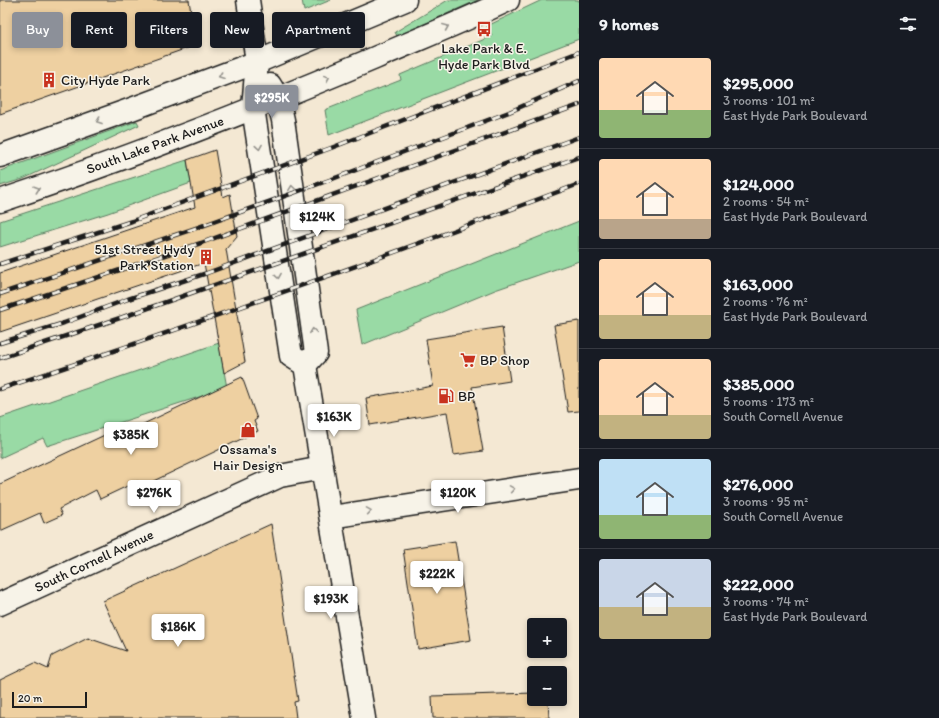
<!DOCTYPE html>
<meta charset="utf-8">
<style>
:root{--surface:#171b24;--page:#20242c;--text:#f1f3f6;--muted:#9ea1a6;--line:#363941;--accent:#8c9099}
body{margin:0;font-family:Itim,sans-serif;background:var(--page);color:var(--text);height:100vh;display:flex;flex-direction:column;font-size:15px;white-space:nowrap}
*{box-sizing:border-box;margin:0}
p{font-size:13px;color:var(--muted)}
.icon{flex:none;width:22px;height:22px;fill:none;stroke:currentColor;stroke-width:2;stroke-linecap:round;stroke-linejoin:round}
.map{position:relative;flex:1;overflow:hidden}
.drawer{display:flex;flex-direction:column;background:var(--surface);width:360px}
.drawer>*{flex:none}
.top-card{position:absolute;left:12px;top:12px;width:380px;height:36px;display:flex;gap:8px}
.fabs{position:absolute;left:527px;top:618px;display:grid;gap:8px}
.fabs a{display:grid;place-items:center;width:40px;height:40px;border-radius:4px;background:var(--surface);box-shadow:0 2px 6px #0003;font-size:20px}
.scale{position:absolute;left:12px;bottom:10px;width:75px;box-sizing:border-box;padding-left:4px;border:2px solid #1c1c1c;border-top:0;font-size:11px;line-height:14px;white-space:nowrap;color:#1c1c1c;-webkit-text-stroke:3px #f7f3e8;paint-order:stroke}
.price{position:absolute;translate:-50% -34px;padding:0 9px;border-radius:4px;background:#fff;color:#222;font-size:13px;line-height:26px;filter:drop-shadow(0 1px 2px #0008)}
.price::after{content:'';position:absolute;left:50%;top:24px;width:12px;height:9px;margin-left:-6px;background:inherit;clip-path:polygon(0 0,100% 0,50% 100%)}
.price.on{background:var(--accent);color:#fff}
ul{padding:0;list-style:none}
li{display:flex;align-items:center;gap:12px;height:100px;padding:0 20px}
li+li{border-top:1px solid var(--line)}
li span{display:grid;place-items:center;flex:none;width:112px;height:80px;border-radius:4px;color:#555}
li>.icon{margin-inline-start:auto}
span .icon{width:48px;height:48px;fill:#fffc;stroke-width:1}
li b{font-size:17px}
h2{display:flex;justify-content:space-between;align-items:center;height:48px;padding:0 20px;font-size:17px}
.tag{padding:0 14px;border-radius:4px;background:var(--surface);box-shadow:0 2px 6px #0003;font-size:14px;line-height:36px}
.tag.on{background:var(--accent);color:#fff}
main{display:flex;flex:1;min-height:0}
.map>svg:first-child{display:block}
.green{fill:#99daa5;stroke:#5a7b60}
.building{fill:#eed0a1;stroke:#1c1c1c}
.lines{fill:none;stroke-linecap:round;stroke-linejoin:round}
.street-casing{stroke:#1c1c1c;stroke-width:25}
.secondary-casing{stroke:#1c1c1c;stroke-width:25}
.street{stroke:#f7f3e8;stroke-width:22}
.secondary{stroke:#f7f3e8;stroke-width:22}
.rail-casing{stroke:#1c1c1c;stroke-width:4.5}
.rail{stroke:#f7f3e8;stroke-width:3;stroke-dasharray:9;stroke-linecap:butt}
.oneway{stroke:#94928c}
.labels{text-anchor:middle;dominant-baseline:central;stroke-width:3;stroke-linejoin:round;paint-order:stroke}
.poi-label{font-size:14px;fill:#1c1c1c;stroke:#f7f3e8;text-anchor:start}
.street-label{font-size:14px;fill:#1c1c1c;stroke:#f7f3e8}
</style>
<main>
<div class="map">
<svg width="579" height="718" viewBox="0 0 579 718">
<rect width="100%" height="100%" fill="#f4e8d3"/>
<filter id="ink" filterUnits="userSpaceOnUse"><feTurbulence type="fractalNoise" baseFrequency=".025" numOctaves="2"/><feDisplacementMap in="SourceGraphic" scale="8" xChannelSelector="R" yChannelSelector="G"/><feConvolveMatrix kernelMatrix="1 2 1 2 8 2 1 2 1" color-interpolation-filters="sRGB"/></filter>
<g filter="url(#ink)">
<g class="green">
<path d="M302,0H331L304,11Z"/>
<path d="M448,0H478L397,36L395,32Z"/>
<path d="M542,0H579V39L329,135L325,110L401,80L400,75L492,36L487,26Z"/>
<path d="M137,121L139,125L23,179L0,186V171Z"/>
<path d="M187,160L191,183L108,213L0,247V221Z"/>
<path d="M579,221V261L495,290L362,345L356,310Z"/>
<path d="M219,343L227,388L47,446L43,438L0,458V418Z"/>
</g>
<g class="building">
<path d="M0,0H189L196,45L0,114Z"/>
<path d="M215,150L223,197L230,194L237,236L226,249L245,362L224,373L204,263L0,332V273L195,207L187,160Z"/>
<path d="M579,321V411L568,412L554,325Z"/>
<path d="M502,327L510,381L472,387L483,451L454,455L447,412L370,425L366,398L433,386L426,339Z"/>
<path d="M242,377L257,419L254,421L258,431L141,487L138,481L100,499L96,490L59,509L62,515L44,523L40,513L0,531V484L111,432L114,438Z"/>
<path d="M271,524L298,701L294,702L296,718H0V680L35,663L48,669L52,656L88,638L126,651L103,601Z"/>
<path d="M455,541L471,640L418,649L403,549Z"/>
<path d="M534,693V699H548L549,718H433L432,696Z"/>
</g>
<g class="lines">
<defs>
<g id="street">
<path d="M331,517L579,479"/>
<path d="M0,604L280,476L322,468"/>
</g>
<g id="secondary">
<path d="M248,0L257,62L253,108L291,356L305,365L364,718"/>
<path d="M270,85L278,98L283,120L316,353L305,365"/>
<path d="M0,156L129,110L257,62L405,0"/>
<path d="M0,201C127,159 252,110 375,58C419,39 464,21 508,0"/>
</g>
</defs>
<use href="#street" class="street-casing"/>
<use href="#secondary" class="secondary-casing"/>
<use href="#street" class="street"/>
<use href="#secondary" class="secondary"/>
<defs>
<g id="rail">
<path d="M0,264L132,221L331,148L579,52"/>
<path d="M0,294L199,227L335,178L509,112L579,81"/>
<path d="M0,310L201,243L579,105"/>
<path d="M0,343L64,323L128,299L207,273L579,137"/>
<path d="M0,358L123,317L579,157"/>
<path d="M0,389C194,325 387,256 579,184"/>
</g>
</defs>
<use href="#rail" class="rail-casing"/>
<use href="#rail" class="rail"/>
</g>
<defs><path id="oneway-chevron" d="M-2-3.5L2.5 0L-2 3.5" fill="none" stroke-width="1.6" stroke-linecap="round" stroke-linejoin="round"/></defs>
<g class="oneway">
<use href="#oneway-chevron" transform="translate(446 27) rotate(-23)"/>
<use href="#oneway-chevron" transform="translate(221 76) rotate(160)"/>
<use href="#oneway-chevron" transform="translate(327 78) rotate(-23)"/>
<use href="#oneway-chevron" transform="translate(99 121) rotate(160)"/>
<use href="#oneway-chevron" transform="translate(259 147) rotate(81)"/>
<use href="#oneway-chevron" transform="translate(292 188) rotate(-98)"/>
<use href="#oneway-chevron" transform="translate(37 189) rotate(-19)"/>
<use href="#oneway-chevron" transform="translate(278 276) rotate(81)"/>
<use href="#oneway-chevron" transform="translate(313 331) rotate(-98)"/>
<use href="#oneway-chevron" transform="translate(512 489) rotate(-9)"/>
<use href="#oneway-chevron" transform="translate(369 511) rotate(-9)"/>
</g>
</g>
<defs>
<symbol id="bus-bare" viewBox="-9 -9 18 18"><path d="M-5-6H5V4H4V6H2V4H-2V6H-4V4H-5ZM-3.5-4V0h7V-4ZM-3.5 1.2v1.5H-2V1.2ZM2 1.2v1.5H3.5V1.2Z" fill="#c8321e" stroke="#f7f3e8" stroke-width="2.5" paint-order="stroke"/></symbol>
<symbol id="building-bare" viewBox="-9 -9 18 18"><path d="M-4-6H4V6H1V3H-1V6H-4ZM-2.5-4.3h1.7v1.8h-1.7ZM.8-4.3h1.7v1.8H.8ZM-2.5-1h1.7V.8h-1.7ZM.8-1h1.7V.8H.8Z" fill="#c8321e" stroke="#f7f3e8" stroke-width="2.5" paint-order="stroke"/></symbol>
<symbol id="supermarket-bare" viewBox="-9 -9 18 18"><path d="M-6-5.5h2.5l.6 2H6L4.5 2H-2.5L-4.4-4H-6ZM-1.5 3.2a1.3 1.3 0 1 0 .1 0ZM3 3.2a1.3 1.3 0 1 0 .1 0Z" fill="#c8321e" stroke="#f7f3e8" stroke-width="2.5" paint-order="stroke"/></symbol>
<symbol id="fuel-bare" viewBox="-9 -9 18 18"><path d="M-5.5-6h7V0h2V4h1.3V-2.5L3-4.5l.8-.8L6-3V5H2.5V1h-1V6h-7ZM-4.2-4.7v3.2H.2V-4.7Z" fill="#c8321e" stroke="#f7f3e8" stroke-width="2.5" paint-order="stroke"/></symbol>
<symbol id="shop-bare" viewBox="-9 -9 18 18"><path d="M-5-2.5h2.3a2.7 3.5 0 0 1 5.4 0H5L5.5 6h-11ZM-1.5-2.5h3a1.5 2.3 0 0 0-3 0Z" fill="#c8321e" stroke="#f7f3e8" stroke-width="2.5" paint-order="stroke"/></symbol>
</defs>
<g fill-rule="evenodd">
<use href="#bus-bare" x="473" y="18" width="22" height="22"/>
<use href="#building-bare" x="38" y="69" width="22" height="22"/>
<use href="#building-bare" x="195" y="246" width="22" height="22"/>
<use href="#supermarket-bare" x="457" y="349" width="22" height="22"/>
<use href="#fuel-bare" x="435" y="385" width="22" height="22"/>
<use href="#shop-bare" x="237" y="419" width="22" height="22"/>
</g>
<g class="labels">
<g class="poi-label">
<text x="484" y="48" text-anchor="middle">Lake Park &amp; E.<tspan x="484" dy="16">Hyde Park Blvd</tspan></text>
<text x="61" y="80">City Hyde Park</text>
<text x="194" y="249" text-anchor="end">51st Street Hydy<tspan x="194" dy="16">Park Station</tspan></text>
<text x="480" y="360">BP Shop</text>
<text x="458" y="396">BP</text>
<text x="248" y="449" text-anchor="middle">Ossama's<tspan x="248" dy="16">Hair Design</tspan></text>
</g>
<g class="street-label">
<text transform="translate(155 145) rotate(-20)">South Lake Park Avenue</text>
<text transform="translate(94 561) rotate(-25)">South Cornell Avenue</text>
</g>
</g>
</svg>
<div class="fabs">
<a>+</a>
<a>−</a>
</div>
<div class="scale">20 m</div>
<b class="price on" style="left:272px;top:119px">$295K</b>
<b class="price" style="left:317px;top:238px">$124K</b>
<b class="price" style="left:334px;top:438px">$163K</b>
<b class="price" style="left:131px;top:456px">$385K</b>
<b class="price" style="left:154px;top:514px">$276K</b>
<b class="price" style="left:458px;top:514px">$120K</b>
<b class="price" style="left:437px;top:595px">$222K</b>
<b class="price" style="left:331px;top:620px">$193K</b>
<b class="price" style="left:178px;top:648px">$186K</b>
<div class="top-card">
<a class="tag on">Buy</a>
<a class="tag">Rent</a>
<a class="tag">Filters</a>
<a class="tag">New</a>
<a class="tag">Apartment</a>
</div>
</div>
<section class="drawer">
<h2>9 homes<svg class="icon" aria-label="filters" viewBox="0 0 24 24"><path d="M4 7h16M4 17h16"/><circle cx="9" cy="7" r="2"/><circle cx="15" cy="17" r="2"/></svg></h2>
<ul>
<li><span style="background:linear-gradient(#ffd9b3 65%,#8fb573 0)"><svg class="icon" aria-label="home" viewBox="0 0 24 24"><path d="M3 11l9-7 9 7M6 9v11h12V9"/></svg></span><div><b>$295,000</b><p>3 rooms · 101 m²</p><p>East Hyde Park Boulevard</p></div></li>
<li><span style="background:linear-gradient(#ffd9b3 75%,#b9a48a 0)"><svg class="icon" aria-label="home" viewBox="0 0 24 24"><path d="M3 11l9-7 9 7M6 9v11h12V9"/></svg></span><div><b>$124,000</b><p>2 rooms · 54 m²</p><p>East Hyde Park Boulevard</p></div></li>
<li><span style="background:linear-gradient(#ffd9b3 70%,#c2b280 0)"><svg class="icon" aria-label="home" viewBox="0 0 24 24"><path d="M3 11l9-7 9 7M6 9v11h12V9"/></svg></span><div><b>$163,000</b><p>2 rooms · 76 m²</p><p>East Hyde Park Boulevard</p></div></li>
<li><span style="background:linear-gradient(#ffd9b3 70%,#c2b280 0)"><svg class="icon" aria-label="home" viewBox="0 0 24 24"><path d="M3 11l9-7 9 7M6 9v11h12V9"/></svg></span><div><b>$385,000</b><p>5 rooms · 173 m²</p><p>South Cornell Avenue</p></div></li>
<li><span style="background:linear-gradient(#bfe0f5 70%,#8fb573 0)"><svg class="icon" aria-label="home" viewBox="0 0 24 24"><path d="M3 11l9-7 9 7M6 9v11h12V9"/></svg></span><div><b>$276,000</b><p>3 rooms · 95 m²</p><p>South Cornell Avenue</p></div></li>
<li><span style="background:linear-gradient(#c9d6e8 60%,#c2b280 0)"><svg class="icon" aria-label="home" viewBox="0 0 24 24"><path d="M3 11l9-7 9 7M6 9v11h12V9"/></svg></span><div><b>$222,000</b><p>3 rooms · 74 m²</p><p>East Hyde Park Boulevard</p></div></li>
</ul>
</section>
</main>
